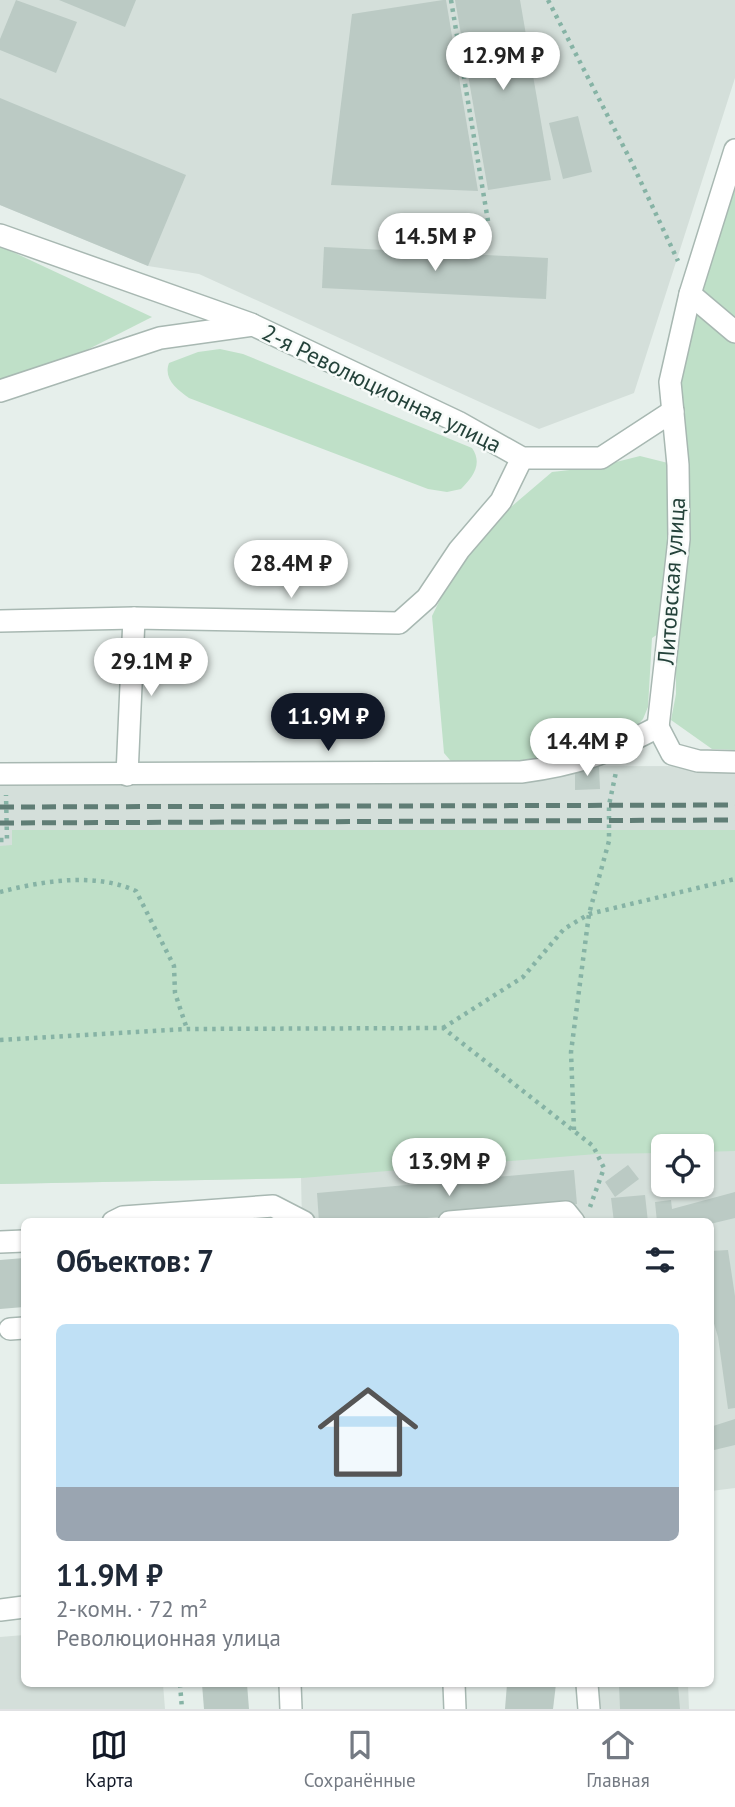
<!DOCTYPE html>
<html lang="ru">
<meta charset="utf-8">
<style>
:root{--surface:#fff;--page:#f2f2f3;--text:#1f2937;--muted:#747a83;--line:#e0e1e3;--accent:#111827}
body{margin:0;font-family:"PT Sans",sans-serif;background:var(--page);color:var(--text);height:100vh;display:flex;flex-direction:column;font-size:26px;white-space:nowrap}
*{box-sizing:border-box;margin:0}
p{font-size:23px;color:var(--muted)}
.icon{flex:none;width:38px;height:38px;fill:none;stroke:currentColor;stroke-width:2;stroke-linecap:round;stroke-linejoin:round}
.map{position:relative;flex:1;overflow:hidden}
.panel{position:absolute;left:21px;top:1218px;width:693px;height:469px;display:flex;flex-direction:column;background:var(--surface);border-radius:10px;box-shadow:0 2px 5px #0004}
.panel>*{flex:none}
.fabs{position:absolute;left:651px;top:1134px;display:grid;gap:14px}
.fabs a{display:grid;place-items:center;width:63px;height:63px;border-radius:10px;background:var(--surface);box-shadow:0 2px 5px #0004;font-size:35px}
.price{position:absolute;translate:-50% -60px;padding:0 16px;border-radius:24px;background:#fff;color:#222;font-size:23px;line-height:46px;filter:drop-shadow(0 2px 4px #0008)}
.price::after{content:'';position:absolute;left:50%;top:42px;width:21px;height:16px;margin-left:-10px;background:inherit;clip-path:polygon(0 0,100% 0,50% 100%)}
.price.current{background:var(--accent);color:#fff}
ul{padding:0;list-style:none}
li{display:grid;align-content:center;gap:14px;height:371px;padding:0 35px}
li span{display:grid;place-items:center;height:217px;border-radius:10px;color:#555}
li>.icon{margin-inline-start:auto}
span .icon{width:126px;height:126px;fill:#fffc;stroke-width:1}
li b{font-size:30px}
h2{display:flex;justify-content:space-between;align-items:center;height:84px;padding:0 35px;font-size:30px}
.tab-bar{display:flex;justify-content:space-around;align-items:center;height:98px;border-top:2px solid var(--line);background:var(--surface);font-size:19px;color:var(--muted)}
.tab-bar a{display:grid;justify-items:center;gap:4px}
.tab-bar .current{color:var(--accent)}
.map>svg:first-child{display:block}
.built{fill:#d4dfda;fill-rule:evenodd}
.green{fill:#bfe0c8}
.building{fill:#bbcac4}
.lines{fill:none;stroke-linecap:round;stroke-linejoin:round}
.minor-casing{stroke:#a8b8b2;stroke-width:24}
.path{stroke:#86b3a5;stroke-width:4.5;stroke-dasharray:3.5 5;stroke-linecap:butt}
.minor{stroke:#fff;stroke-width:21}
.rail{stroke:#5f7d75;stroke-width:5;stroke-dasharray:14 7;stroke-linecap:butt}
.labels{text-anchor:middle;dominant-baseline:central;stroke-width:5;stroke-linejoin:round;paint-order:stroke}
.street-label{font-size:23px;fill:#24423a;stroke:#f7fbf9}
</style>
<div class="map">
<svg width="735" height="1709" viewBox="0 0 735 1709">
<rect width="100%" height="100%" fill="#e6efeb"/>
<g class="built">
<path d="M0,0H735V78L634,393L539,429L199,274L148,266L0,205Z"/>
<path d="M735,766V1488L711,1491L710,1222L302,1221L301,1178L0,1184V767ZM663,1146H702V1185H663Z"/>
<path d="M24,1635V1684H163L165,1709H0V1637Z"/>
<path d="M594,1684H688L689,1709H595Z"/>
</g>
<g class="green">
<path d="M735,183V750L712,749L671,720L676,694V634L670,626L652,638L648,707L643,719L632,731L570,765L455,766L444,753L432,616L457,565L484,530L552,472L596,467L640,456L668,463L679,476L688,454L685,424H657Z"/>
<path d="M0,246L152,317L0,394Z"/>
<path d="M220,349L243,354L472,448C483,464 473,477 461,489L447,492L428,489L189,398C177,389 163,379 169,363L198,352Z"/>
<path d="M12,830H735V1151L702,1152V1146H663V1153L596,1154L302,1178L0,1184V846L12,845Z"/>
</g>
<g class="building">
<path d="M16,0L77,22L56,73L0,50V39Z"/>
<path d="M59,0H136L125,27Z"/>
<path d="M443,0H446L478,191L331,185L352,14Z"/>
<path d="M455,0H520L551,180L488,190Z"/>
<path d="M0,98L186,175L148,266L0,205Z"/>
<path d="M578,116L592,172L563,179L549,123Z"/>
<path d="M324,247L548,258L546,299L322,288Z"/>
<path d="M575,767H599L600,789L575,790Z"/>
<path d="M628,1165L639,1179L615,1197L605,1182Z"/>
<path d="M574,1170L577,1204L384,1222H319L317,1193Z"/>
<path d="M735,1192V1218L710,1224L657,1222L655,1202L671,1200L672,1209Z"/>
<path d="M645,1195L648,1222H614L611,1198Z"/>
<path d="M728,1250L735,1296V1408L728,1409L718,1337L710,1310V1251Z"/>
<path d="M24,1258V1307L0,1309V1260Z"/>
<path d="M735,1419V1445L710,1451V1427Z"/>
<path d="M202,1684H247L249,1709H204Z"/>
<path d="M507,1684H556L553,1709H505Z"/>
<path d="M619,1684H678L680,1709H620Z"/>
</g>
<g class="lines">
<defs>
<g id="minor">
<path d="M0,235L251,324"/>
<path d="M690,294L735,332"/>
<path d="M0,391L160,338L253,325L458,422L522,458H601L673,411"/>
<path d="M0,621L134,618L399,623L427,598L459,550L501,501L522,458"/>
<path d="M658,727L679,539L678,465L670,382L690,294L735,150"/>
<path d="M658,727L672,754L698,761L735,762"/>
<path d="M0,774L521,772C577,765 608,753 658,727"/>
<path d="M127,775L134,618"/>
<path d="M113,1222L123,1217L273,1206L304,1222"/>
<path d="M449,1222L566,1212L574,1222"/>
<path d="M0,1242L24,1241"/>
<path d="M10,1329L24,1328"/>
<path d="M0,1610L24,1607"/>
<path d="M290,1684L291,1709"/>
<path d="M454,1684L455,1709"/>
<path d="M587,1684L589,1709"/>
</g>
</defs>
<use href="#minor" class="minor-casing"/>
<g class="path">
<path d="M451,0L488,221"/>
<path d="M548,0L632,163L678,261"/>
<path d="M0,840H7L6,795"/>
<path d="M0,892C43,881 94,872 136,891L174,966L175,993L187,1029"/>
<path d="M443,1028L523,977L564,929L589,914L735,879"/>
<path d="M0,1040L187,1029L443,1028L593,1146L604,1168L590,1207"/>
<path d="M574,1130L571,1052L589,914L609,841V805L616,772"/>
<path d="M180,1684L182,1709"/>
</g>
<use href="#minor" class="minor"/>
<g class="rail">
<path d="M0,807L735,805"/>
<path d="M0,823L735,820"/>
</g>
</g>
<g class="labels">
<g class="street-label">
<text transform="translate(382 388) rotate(26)">2-я Революционная улица</text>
<text transform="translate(671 581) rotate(-86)">Литовская улица</text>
</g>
</g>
</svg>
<div class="fabs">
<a><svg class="icon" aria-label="locate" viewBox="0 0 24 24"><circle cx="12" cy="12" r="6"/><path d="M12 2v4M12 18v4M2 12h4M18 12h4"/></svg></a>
</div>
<b class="price" style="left:503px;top:92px">12.9M ₽</b>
<b class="price" style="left:435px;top:273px">14.5M ₽</b>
<b class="price" style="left:291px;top:600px">28.4M ₽</b>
<b class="price" style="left:151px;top:698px">29.1M ₽</b>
<b class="price current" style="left:328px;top:753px">11.9M ₽</b>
<b class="price" style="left:587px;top:778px">14.4M ₽</b>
<b class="price" style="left:449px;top:1198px">13.9M ₽</b>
<section class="panel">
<h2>Объектов: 7<svg class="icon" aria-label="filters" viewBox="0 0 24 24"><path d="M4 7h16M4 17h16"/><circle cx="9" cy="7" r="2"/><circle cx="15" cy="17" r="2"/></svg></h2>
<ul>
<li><span style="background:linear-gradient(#bfe0f5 75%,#9aa5b1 0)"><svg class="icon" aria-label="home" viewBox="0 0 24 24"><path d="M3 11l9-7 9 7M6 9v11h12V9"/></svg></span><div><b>11.9M ₽</b><p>2-комн. · 72 m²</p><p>Революционная улица</p></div></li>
</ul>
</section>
</div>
<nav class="tab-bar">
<a class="current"><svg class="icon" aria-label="map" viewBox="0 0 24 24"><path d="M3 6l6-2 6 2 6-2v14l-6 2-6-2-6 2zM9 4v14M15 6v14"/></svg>Карта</a>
<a><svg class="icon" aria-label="saved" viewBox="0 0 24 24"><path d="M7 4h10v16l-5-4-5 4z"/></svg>Сохранённые</a>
<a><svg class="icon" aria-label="home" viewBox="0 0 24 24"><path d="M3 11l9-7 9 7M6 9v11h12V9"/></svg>Главная</a>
</nav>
